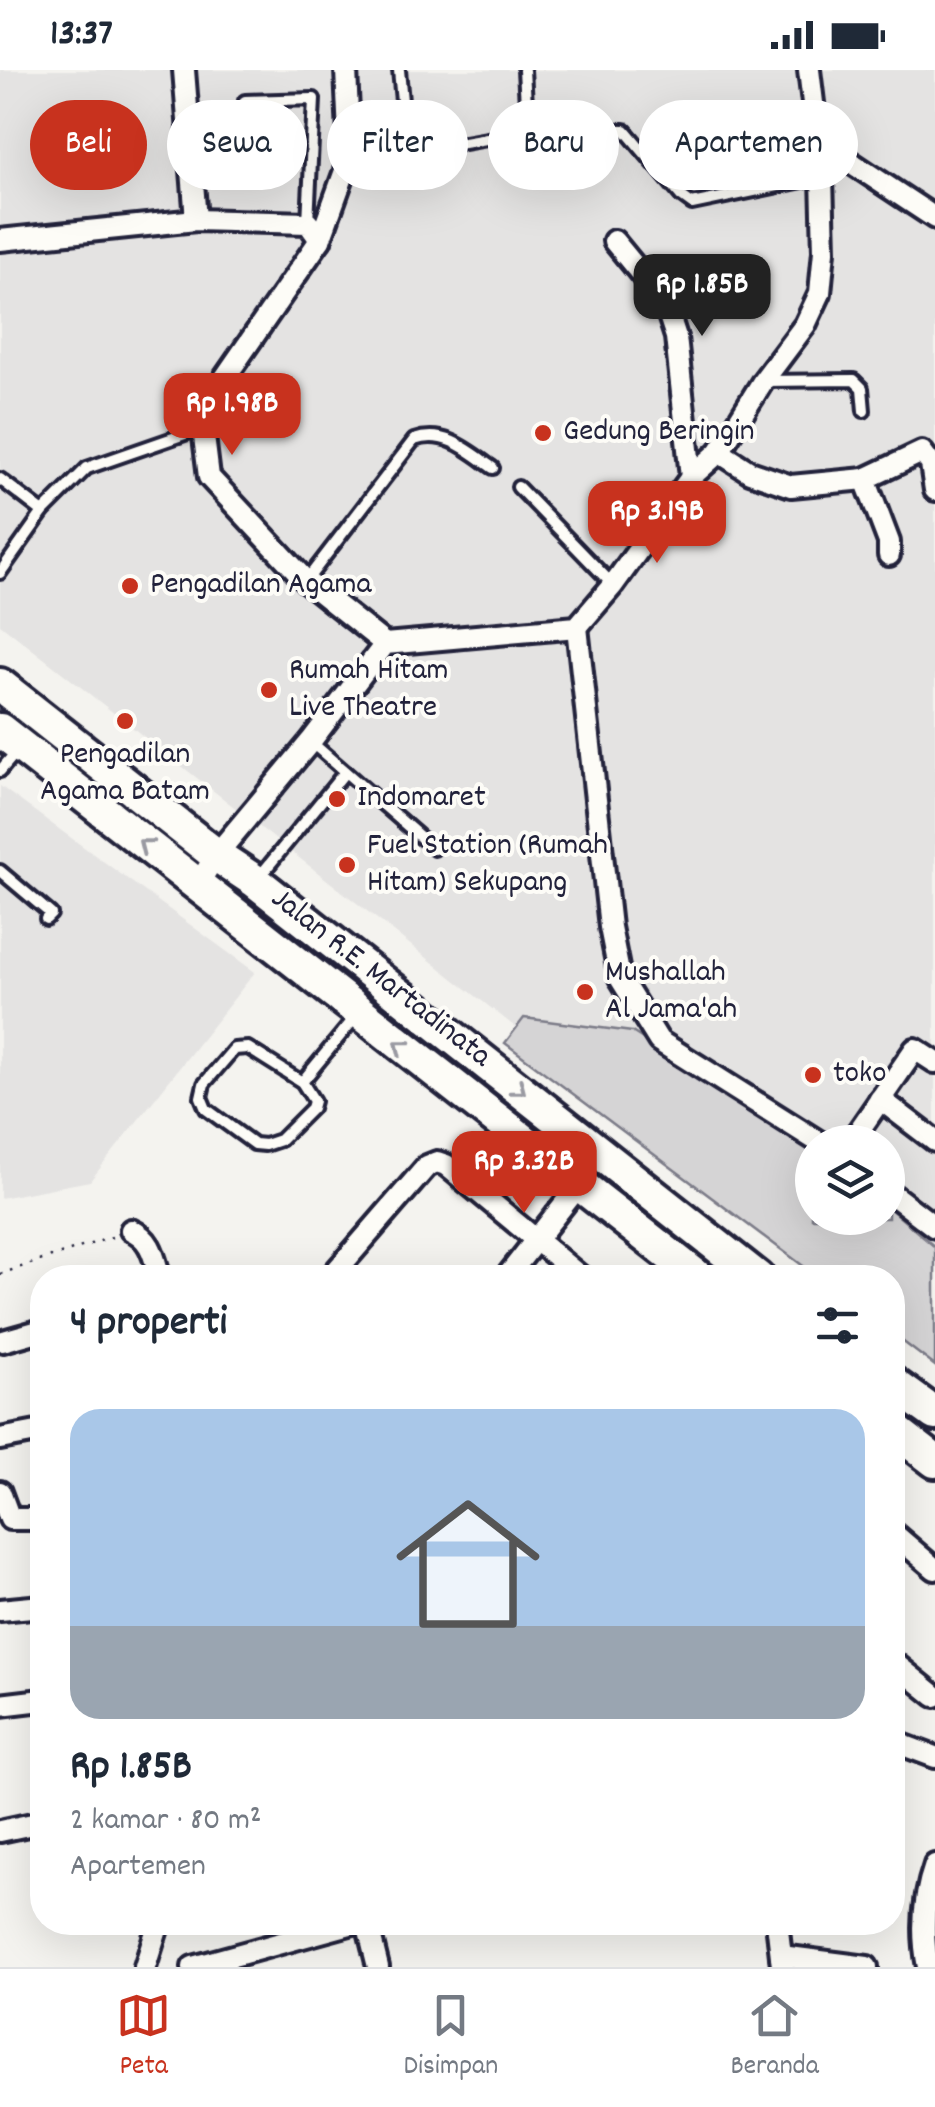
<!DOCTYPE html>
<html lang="id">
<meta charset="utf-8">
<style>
:root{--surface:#fff;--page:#f6f6f7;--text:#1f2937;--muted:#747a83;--line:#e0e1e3;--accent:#c8321e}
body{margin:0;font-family:Dekko,sans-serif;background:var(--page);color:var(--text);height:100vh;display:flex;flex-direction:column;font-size:38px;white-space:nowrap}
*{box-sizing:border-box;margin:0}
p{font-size:32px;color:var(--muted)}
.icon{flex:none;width:55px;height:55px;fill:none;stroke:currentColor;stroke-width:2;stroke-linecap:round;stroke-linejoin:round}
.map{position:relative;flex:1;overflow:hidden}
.drawer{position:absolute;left:30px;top:1195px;width:875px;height:670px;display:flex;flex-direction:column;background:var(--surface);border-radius:40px;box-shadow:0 10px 40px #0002}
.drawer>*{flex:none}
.banner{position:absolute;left:30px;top:30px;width:875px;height:90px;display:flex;gap:20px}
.buttons{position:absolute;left:795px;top:1055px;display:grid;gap:20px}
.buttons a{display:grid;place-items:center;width:110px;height:110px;border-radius:50%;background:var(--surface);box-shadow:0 10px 40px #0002;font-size:50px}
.price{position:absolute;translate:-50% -85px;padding:0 22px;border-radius:20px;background:var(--accent);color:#fff;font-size:32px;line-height:65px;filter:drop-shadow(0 2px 5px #0008)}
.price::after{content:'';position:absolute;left:50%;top:60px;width:30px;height:22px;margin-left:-15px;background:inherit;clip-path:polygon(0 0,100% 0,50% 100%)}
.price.active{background:#222;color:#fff}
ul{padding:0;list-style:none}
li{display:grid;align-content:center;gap:20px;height:530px;padding:0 40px}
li+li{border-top:2px solid var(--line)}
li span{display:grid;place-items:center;height:310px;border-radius:30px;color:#555}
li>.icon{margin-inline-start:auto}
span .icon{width:180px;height:180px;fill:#fffc;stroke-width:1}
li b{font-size:42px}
h2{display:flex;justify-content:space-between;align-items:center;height:120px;padding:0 40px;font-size:42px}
.chip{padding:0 35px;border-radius:45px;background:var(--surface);box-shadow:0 10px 40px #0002;font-size:35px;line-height:90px}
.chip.active{background:var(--accent);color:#fff}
.status{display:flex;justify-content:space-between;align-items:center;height:70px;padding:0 50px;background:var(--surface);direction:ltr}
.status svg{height:28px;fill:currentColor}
.tabs{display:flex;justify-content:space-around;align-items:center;height:140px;border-top:2px solid var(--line);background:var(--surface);font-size:28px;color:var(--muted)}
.tabs a{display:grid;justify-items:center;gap:5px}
.tabs .active{color:var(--accent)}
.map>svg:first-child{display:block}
.built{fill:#e4e3e2;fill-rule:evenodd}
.green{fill:#d5d4d5;stroke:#7c7b88;stroke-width:2.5}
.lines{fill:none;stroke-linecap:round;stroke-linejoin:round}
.service-casing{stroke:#22223b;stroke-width:18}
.minor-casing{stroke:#22223b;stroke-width:28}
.trunk-casing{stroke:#22223b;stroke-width:40}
.path{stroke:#22223b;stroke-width:2.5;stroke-dasharray:2.5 8;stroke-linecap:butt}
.service{stroke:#fdfcf7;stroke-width:10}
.minor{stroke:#fdfcf7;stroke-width:20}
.trunk{stroke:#fdfcf7;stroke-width:32}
.oneway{stroke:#9a9aa2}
.poi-dot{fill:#c8321e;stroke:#fdfcf7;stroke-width:4}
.labels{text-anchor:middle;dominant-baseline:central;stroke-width:8;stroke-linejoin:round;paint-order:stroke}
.poi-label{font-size:32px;fill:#22223b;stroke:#fdfcf7;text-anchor:start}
.street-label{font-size:32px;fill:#22223b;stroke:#fdfcf7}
</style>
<div class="status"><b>13:37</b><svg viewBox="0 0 49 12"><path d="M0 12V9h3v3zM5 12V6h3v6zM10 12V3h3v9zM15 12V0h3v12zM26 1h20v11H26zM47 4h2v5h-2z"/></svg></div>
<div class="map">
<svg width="935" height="1897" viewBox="0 0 935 1897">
<rect width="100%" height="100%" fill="#f4f3ef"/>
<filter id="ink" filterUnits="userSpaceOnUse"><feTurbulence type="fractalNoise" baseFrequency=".01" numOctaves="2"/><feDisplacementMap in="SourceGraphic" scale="20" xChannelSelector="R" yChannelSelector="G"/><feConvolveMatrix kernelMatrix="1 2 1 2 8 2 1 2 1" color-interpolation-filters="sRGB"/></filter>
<g filter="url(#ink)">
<g class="built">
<path d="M0,0H935V1286L892,1208L835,1207L0,554ZM812,1072H888V1148H812Z"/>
<path d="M0,716L255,902L90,1111L0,1128Z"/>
</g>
<path class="green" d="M524,948L632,962L812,1077V1148H888V1137L935,1177V1296L893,1264L892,1208L818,1207L505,973Z"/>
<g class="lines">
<defs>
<g id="service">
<path d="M399,0L407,83"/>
<path d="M245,31L314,29L308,152"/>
<path d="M575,59L625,60L681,126L692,134L822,107"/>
<path d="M350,87L407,83L521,63L527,51L524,0"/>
<path d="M764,311L854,310L862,318L864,341"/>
<path d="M0,409L43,442"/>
<path d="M518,417L613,515"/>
<path d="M0,503L43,442L87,398L202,358"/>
<path d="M306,511L414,370C445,359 469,381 493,398"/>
<path d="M311,672L434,779"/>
<path d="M0,701L17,681"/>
<path d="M0,801L51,844L46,849"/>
<path d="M260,806L345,702"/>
<path d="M248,978L302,1012L314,1031L312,1038L280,1070L265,1075L254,1074L206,1039L201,1027L204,1014L234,979Z"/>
<path d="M302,1012L358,944"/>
</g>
<g id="minor">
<path d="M184,0L196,150"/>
<path d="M346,0L350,87L320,170L206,335L203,358L209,407L306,511L385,574"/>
<path d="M817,70L935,148"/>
<path d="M0,170L196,150L308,153L320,170"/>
<path d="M614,171L665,233L676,267L691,407"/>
<path d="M719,382L750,402L791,416L865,409L922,382L931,394L935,420"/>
<path d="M865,409L889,472V485"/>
<path d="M577,557L610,857L620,908L659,971L819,1072"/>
<path d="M197,816L216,785L311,671L385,574L577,557L613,515L691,407L719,382L763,311L805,255L820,223L824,181L822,107L809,0"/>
<path d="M880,1029L935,1071"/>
<path d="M851,1072L915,979L935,992"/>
<path d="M888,1121L935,1157"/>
<path d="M131,1160C152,1169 154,1188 160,1208"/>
<path d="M330,1208L427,1096L437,1092L446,1095L582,1208"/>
<path d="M506,1208L580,1114"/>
<path d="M3,1271L42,1260"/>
<path d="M0,1369L42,1361"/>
<path d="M0,1422L10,1449H42"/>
<path d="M892,1462L935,1499"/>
<path d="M0,1540L42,1536"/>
<path d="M892,1591L935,1626"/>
<path d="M0,1635L42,1630"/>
<path d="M892,1671L935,1687"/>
<path d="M0,1761L42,1752"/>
<path d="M367,1852L378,1897"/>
<path d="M777,1852L782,1895"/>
<path d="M781,1886L867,1897"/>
<path d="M145,1897L159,1852"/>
<path d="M193,1897L357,1852"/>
<path d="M928,1897C921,1862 923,1829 935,1795"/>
</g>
<g id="trunk">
<path d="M0,615L216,785L255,811L758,1208"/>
<path d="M0,660L699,1208"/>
<path d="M892,1313L935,1344"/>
<path d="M892,1358L935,1391"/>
</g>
</defs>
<use href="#service" class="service-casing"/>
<use href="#minor" class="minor-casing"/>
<use href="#trunk" class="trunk-casing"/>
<path class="path" d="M0,1204L112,1167"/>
<use href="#service" class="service"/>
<use href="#minor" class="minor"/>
<use href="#trunk" class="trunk"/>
</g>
<defs><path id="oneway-chevron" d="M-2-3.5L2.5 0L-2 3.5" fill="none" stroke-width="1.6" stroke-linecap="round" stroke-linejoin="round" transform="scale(2.5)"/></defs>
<g class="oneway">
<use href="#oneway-chevron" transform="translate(145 775) rotate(-142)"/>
<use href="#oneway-chevron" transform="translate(401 976) rotate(-142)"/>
<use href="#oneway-chevron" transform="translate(519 1019) rotate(38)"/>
</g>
</g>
<g class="poi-dot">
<circle cx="543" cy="363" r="10"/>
<circle cx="130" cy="516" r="10"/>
<circle cx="269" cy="620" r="10"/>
<circle cx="125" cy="651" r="10"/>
<circle cx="337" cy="729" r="10"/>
<circle cx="347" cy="795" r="10"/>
<circle cx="585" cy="922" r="10"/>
<circle cx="813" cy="1005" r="10"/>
</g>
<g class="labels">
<g class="poi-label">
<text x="563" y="363">Gedung Beringin</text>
<text x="150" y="516">Pengadilan Agama</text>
<text x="289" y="602">Rumah Hitam<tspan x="289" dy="37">Live Theatre</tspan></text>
<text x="125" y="686" text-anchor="middle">Pengadilan<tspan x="125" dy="37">Agama Batam</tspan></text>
<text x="357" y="729">Indomaret</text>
<text x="367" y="777">Fuel Station (Rumah<tspan x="367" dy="37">Hitam) Sekupang</tspan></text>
<text x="605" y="904">Mushallah<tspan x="605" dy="37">Al Jama'ah</tspan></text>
<text x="833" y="1005">toko</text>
</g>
<g class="street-label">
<text transform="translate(380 909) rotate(38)">Jalan R.E. Martadinata</text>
</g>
</g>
</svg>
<div class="buttons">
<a><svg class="icon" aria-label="layers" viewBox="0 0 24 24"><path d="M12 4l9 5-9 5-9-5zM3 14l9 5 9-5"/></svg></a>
</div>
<b class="price active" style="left:702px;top:269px">Rp 1.85B</b>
<b class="price" style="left:232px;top:388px">Rp 1.98B</b>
<b class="price" style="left:657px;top:496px">Rp 3.19B</b>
<b class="price" style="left:524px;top:1146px">Rp 3.32B</b>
<div class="banner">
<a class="chip active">Beli</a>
<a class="chip">Sewa</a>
<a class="chip">Filter</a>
<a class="chip">Baru</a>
<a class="chip">Apartemen</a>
</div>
<section class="drawer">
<h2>4 properti<svg class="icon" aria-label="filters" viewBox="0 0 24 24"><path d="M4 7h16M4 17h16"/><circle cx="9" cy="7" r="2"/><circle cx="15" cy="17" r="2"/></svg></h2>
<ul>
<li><span style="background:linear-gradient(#a9c7e8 70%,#9aa5b1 0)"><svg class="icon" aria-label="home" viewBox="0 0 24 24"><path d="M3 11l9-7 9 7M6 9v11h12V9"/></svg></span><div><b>Rp 1.85B</b><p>2 kamar · 80 m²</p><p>Apartemen</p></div></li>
</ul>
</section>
</div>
<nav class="tabs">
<a class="active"><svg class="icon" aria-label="map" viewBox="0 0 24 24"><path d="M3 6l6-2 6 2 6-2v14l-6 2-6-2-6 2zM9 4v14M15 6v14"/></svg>Peta</a>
<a><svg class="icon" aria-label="saved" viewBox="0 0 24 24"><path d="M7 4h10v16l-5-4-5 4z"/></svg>Disimpan</a>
<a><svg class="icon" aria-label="home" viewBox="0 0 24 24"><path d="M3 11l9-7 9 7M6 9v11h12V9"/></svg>Beranda</a>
</nav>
